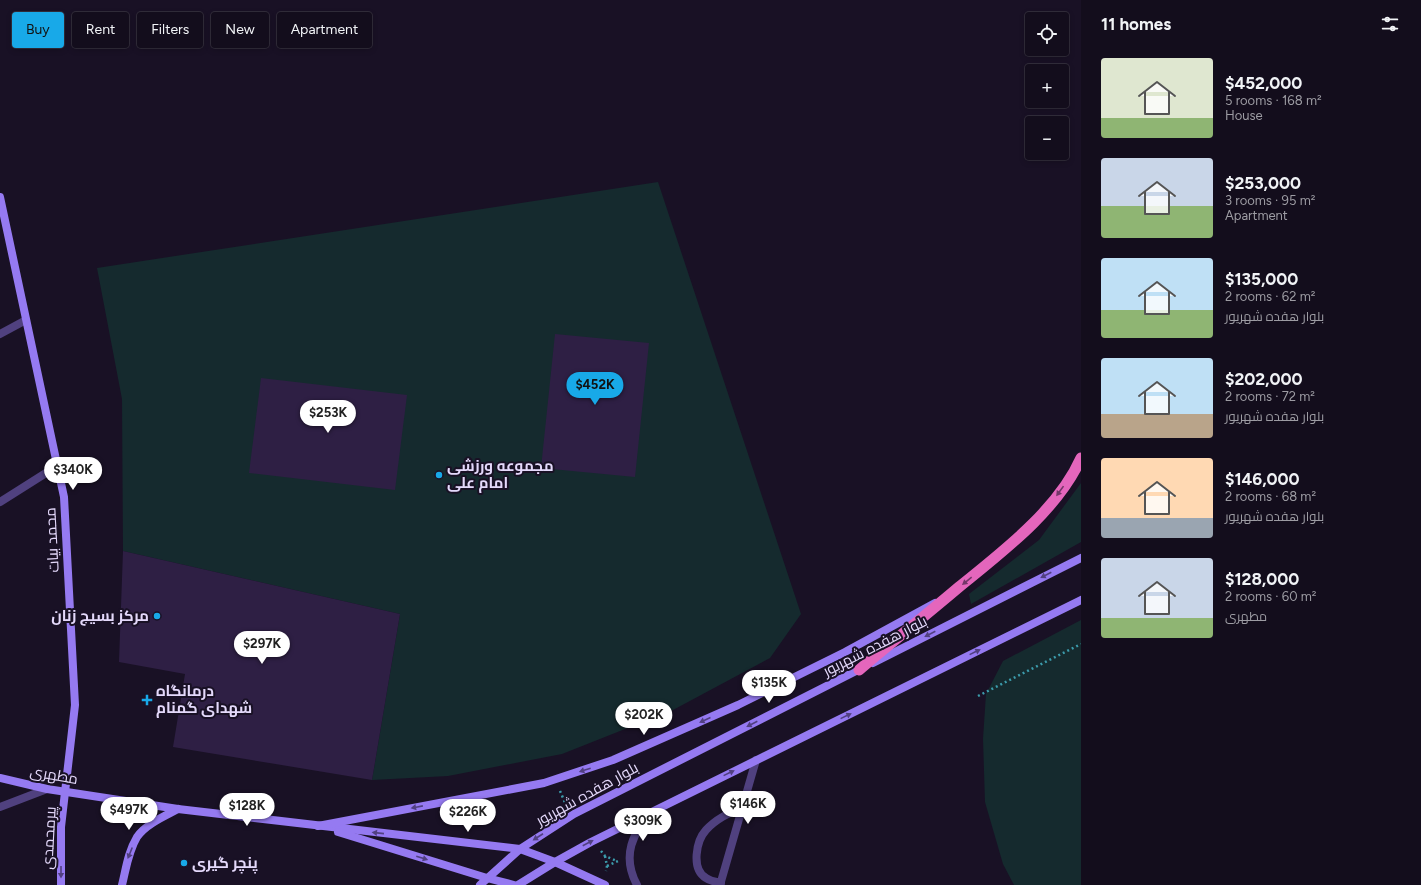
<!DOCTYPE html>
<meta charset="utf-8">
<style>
:root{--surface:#130d1c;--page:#1c1625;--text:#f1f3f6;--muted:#9d9ca3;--line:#322d3b;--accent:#18a9e8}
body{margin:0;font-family:Figtree,Cairo,sans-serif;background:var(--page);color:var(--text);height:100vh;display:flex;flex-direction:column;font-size:15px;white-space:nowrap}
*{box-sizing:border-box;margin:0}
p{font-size:13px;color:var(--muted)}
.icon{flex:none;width:22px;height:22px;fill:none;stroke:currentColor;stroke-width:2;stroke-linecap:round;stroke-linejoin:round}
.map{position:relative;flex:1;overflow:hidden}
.sheet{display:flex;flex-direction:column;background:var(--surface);width:340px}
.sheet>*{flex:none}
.top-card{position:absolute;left:12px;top:12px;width:380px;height:36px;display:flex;gap:8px}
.buttons{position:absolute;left:1025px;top:12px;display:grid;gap:8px}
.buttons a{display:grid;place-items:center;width:44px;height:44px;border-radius:4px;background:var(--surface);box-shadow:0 2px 6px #0003,0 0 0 1px var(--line);font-size:20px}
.price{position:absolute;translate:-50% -34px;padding:0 9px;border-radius:14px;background:#fff;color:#222;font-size:13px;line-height:26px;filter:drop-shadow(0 1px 2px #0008)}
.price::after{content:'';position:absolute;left:50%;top:24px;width:12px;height:9px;margin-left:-6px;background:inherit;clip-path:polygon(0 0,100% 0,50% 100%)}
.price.selected{background:var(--accent);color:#111}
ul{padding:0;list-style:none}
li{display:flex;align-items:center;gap:12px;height:100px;padding:0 20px}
li span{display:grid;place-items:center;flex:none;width:112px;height:80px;border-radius:4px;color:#555}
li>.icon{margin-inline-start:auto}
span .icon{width:48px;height:48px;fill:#fffc;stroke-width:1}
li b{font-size:17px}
h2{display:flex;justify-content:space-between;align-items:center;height:48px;padding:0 20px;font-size:17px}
.pill{padding:0 14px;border-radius:4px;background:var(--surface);box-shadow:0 2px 6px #0003,0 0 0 1px var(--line);font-size:14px;line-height:36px}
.pill.selected{background:var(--accent);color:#111}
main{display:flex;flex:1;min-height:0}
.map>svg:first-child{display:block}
.green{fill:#152a2e}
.building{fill:#2e1f44}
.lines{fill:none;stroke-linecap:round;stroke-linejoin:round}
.path{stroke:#3c9cac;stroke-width:2.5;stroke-dasharray:2 3;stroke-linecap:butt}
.minor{stroke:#50417f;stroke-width:8}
.tertiary{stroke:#50417f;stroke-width:8}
.secondary{stroke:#957af1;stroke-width:8}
.trunk{stroke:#e466bc;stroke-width:11}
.oneway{fill:#743769}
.oneway2{fill:#514081}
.poi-dot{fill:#18a9e8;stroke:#191125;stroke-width:1.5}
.labels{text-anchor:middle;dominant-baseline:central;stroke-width:4;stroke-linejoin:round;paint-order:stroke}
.poi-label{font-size:15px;font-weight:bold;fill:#e4d9fb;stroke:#191125;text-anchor:start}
.street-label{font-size:15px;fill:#e4d9fb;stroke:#191125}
</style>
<main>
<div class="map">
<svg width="1081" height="885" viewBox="0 0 1081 885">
<rect width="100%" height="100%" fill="#191125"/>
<g class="green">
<path d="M658,182L801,614L770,658L673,710L562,754L448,776L372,780L400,614L123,551L122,399L97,268Z"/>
<path d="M1081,483V542L971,604L969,594L1039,540Z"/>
<path d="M1081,620V885H1014L1003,864L985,802L983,739L986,694L1003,661Z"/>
</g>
<g class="building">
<path d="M555,334L649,343L635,477L541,468Z"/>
<path d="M261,378L407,395L395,490L249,473Z"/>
<path d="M123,551L400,614L372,780L173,747L185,674L119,662Z"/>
</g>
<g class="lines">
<g class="path">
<path d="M978,696L1081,644"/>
<path d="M560,791L566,805"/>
<path d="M601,851L605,856L617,861"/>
<path d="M605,856L607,866L606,871"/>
<path d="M607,866L618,861"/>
</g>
<g class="minor">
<path d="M0,334L26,320"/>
<path d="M0,502L57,466"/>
<path d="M721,883C716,882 710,881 706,878C691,869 696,841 706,830C716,819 729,813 742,807"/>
<path d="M637,885C622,857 631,831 655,812"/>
<path d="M720,885L756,760"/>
</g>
<path class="tertiary" d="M0,807L47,789"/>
<g class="secondary">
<path d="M0,197L64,497L75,705L61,827V885"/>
<path d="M873,663L1081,558"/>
<path d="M0,778L47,789L178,809L520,849L555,862L605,885"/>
<path d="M318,826L544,783L613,760L738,705L845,652L935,603"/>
<path d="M338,832L487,878L514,885"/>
<path d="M122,885C126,869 128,852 137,837C146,824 165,816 178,809"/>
<path d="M480,885L520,849L574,814L862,668"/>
<path d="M518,885L555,862L591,842L1081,600"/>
</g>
<path class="trunk" d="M859,670C892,642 926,615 959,587C1002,552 1058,510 1081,458"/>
</g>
<defs><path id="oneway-solid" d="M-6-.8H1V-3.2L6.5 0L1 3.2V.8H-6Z"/></defs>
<g class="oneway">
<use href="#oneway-solid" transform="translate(1060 491) rotate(126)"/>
<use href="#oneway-solid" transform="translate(967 581) rotate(141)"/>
</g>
<g class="oneway2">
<use href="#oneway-solid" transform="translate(1046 575) rotate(153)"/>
<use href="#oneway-solid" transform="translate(930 634) rotate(153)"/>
<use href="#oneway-solid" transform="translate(975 652) rotate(-26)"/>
<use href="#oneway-solid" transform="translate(846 716) rotate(-26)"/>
<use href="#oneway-solid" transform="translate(705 720) rotate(156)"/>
<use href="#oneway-solid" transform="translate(752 724) rotate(153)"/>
<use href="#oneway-solid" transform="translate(585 770) rotate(162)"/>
<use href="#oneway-solid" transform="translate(729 773) rotate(-26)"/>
<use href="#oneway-solid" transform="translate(417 807) rotate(169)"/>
<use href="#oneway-solid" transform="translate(378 833) rotate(-174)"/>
<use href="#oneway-solid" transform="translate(538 837) rotate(147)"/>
<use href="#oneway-solid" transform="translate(588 843) rotate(-28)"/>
<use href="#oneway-solid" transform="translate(130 853) rotate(112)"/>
<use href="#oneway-solid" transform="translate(422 858) rotate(17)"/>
<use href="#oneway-solid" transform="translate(61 872) rotate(90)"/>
</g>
<g class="poi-dot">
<circle cx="439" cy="475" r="4"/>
<circle cx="157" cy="616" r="4"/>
<path d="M145 694h4v4h4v4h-4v4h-4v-4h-4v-4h4z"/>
<circle cx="184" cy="863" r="4"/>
</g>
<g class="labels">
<g class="poi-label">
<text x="447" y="466">مجموعه ورزشی<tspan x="447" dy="17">امام علی</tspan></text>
<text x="149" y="616" text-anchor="end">مرکز بسیج زنان</text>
<text x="156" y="691">درمانگاه<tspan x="156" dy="17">شهدای گمنام</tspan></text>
<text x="192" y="863">پنچر گیری</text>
</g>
<g class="street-label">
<text transform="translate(52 540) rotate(-93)">محمد بیات</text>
<text transform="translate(875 646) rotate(-27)">بلوار هفده شهریور</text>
<text transform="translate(54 775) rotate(10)">مطهری</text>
<text transform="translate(587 794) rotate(-29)">بلوار هفده شهریور</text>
<text transform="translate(49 838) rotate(-87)">پیرمحمدی</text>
</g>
</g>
</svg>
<div class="buttons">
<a><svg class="icon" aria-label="locate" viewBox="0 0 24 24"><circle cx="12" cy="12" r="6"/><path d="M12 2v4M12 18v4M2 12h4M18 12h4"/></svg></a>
<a>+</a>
<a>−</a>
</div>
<b class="price selected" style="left:595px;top:406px">$452K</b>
<b class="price" style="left:328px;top:434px">$253K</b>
<b class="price" style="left:73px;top:491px">$340K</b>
<b class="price" style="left:262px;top:665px">$297K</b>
<b class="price" style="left:769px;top:704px">$135K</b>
<b class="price" style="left:644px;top:736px">$202K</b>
<b class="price" style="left:748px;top:825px">$146K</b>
<b class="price" style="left:247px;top:827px">$128K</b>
<b class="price" style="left:129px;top:831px">$497K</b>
<b class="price" style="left:468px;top:833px">$226K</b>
<b class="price" style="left:643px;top:842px">$309K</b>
<div class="top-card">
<a class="pill selected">Buy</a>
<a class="pill">Rent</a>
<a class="pill">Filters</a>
<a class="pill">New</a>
<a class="pill">Apartment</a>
</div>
</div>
<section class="sheet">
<h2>11 homes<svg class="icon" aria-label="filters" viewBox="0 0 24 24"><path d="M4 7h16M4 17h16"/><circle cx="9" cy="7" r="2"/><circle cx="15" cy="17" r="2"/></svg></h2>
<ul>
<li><span style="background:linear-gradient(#dfe7d0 75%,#8fb573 0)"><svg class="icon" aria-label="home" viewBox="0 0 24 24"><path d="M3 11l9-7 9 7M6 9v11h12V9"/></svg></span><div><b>$452,000</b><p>5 rooms · 168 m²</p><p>House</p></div></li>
<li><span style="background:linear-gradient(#c9d6e8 60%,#8fb573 0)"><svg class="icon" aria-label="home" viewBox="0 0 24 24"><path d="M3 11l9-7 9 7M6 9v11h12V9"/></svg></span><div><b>$253,000</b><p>3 rooms · 95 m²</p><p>Apartment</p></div></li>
<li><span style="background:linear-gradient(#bfe0f5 65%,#8fb573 0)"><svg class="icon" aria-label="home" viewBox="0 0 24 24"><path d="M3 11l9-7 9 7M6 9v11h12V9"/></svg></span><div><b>$135,000</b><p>2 rooms · 62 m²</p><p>بلوار هفده شهریور</p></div></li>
<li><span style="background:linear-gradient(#bfe0f5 70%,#b9a48a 0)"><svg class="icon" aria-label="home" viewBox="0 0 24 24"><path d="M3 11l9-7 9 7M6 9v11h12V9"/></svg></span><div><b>$202,000</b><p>2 rooms · 72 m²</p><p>بلوار هفده شهریور</p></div></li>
<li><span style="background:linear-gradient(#ffd9b3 75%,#9aa5b1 0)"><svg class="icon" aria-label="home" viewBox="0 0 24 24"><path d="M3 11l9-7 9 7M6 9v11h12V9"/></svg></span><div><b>$146,000</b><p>2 rooms · 68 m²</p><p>بلوار هفده شهریور</p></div></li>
<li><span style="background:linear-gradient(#c9d6e8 75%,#8fb573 0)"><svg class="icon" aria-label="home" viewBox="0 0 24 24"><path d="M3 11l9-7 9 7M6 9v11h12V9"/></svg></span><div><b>$128,000</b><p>2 rooms · 60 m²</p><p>مطهری</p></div></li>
</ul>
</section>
</main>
